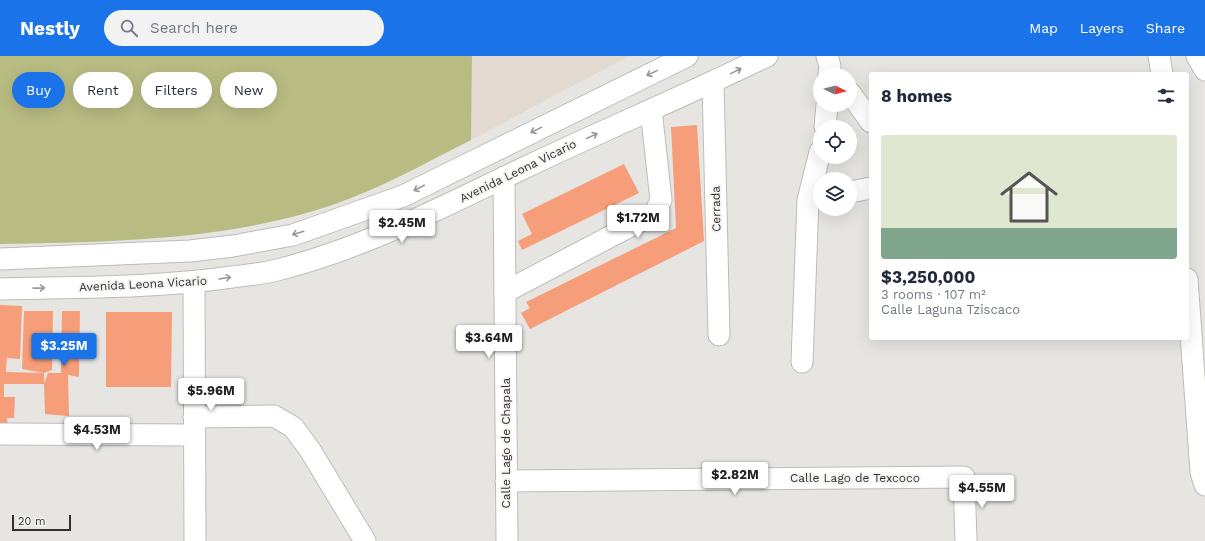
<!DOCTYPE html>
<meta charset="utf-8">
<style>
:root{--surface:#fff;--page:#f2f2f3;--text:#1f2937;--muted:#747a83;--line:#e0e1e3;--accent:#1a73e8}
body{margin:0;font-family:"Work Sans",sans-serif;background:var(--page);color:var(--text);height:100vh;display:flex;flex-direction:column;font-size:15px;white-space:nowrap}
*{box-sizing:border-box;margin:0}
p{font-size:13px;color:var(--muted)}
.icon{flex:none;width:22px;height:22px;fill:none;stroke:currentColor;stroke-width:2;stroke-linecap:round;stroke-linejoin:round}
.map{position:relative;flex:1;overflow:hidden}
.panel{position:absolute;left:869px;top:16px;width:320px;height:268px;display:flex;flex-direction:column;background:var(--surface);border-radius:4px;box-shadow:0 4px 16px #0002}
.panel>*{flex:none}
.guide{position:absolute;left:12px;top:16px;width:380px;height:36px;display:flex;gap:8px}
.needle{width:26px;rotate:96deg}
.controls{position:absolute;left:813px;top:12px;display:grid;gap:8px}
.controls a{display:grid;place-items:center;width:44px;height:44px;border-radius:50%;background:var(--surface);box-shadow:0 4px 16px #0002;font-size:20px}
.scale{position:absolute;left:12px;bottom:10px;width:59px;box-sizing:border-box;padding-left:4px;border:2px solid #323130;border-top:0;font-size:11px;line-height:14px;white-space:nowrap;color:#323130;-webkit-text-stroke:3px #f5f2f0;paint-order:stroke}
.price{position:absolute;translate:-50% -34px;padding:0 9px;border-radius:4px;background:#fff;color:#222;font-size:13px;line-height:26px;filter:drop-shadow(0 1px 2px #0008)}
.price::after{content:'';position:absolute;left:50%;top:24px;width:12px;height:9px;margin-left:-6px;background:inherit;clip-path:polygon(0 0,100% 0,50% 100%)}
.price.active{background:var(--accent);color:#fff}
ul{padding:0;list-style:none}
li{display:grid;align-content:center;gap:8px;height:212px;padding:0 12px}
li+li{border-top:1px solid var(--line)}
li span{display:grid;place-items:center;height:124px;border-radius:4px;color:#555}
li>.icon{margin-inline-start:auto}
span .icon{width:72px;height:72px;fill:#fffc;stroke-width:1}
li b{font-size:17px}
h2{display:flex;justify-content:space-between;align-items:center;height:48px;padding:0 12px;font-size:17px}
.chip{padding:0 14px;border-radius:18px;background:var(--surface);box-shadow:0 4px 16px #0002;font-size:14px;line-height:36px}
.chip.active{background:var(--accent);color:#fff}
header{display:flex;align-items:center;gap:24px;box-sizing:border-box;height:56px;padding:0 20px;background:var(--accent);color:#fff}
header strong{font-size:19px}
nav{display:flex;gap:22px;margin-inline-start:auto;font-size:14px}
.search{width:280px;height:36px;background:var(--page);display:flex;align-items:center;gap:10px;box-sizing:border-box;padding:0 14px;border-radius:22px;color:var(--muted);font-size:15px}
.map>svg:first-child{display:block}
.built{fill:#e2d9d1}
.green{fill:#b8bb82}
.building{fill:#f69e79}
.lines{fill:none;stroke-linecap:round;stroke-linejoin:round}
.minor-casing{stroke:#bebcb9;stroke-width:23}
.minor{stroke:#fff;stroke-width:21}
.oneway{stroke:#989898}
.labels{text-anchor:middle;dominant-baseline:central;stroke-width:3.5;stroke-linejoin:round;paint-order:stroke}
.street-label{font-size:12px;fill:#323130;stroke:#f5f2f0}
</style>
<header>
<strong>Nestly</strong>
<div class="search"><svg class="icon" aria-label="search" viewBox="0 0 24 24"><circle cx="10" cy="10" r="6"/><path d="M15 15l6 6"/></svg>Search here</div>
<nav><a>Map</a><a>Layers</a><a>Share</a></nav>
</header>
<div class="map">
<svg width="1205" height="485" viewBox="0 0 1205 485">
<rect width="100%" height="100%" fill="#e7e5e2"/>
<path class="built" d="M472,0H629L471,84Z"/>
<path class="green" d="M0,0H472L471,84C427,106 382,132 335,148C228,185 111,186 0,188Z"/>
<g class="building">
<path d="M697,69L704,185L530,273L521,257L530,252L526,246L676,172L671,71Z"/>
<path d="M624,108L639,137L522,194L518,185L532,178L522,158Z"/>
<path d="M0,249L22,250L20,303L7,302L6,316L44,317V328H4V341H15L14,362H7L8,370H0Z"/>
<path d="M24,255H53L52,314L44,317L22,313Z"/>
<path d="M62,255H80L79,321L68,319L69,360L45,358L44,328L48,317H61Z"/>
<path d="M106,256H172L171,331H106Z"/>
</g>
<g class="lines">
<defs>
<g id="minor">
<path d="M827,0L830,10L829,19"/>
<path d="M1159,0L1162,18"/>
<path d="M1197,0L1205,14"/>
<path d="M713,26L719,279"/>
<path d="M850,37L871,66"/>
<path d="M825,71L827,49"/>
<path d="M504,121L507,485"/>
<path d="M850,136L871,132"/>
<path d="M0,203L190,195L233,190L293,179L403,140L687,0"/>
<path d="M1187,223L1201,416L1205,429"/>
<path d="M194,227L195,485"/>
<path d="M0,233C77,231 156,232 232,221C247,219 262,218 277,214C365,192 444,150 526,111C606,73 687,39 767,0"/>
<path d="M505,236L655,157L661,144L651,54"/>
<path d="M802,306L808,144L820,96"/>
<path d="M194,361L274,360L293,371L310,394L365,485"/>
<path d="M0,378L194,379"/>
<path d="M506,425L964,421L966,485"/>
</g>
</defs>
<use href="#minor" class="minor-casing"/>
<use href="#minor" class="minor"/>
</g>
<defs><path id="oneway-shaft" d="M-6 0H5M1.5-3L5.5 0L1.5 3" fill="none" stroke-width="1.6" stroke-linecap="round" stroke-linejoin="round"/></defs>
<g class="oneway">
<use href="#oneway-shaft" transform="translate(736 15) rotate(-26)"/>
<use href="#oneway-shaft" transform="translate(652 17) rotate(154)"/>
<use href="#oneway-shaft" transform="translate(536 74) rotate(154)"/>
<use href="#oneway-shaft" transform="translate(592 80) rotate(-25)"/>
<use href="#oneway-shaft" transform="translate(419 132) rotate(153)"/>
<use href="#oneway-shaft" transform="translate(298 177) rotate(163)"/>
<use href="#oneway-shaft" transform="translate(225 222) rotate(-9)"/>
<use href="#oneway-shaft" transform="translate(39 232) rotate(-1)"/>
</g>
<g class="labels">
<g class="street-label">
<text transform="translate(518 115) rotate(-26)">Avenida Leona Vicario</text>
<text transform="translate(716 153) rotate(-91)">Cerrada</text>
<text transform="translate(143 228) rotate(-3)">Avenida Leona Vicario</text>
<text transform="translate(506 387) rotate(-90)">Calle Lago de Chapala</text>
<text x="855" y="422">Calle Lago de Texcoco</text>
</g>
</g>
</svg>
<div class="controls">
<a><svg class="needle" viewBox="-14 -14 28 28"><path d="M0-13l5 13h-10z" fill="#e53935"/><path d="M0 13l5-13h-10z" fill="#747a83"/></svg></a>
<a><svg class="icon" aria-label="locate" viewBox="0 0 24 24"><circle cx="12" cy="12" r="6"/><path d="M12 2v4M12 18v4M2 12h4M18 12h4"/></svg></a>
<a><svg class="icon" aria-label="layers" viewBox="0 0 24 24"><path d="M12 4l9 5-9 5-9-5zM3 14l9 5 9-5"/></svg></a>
</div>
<div class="scale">20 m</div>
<b class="price" style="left:638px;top:183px">$1.72M</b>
<b class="price" style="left:402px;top:188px">$2.45M</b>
<b class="price" style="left:489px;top:303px">$3.64M</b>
<b class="price active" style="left:64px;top:311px">$3.25M</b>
<b class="price" style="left:211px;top:356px">$5.96M</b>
<b class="price" style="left:97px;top:395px">$4.53M</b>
<b class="price" style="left:735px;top:440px">$2.82M</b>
<b class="price" style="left:982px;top:453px">$4.55M</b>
<div class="guide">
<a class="chip active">Buy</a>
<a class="chip">Rent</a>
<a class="chip">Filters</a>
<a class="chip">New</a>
</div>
<section class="panel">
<h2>8 homes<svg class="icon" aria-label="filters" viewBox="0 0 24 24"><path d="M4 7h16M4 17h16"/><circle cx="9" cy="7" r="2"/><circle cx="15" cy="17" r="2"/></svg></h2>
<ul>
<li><span style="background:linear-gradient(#dfe7d0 75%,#7fa58c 0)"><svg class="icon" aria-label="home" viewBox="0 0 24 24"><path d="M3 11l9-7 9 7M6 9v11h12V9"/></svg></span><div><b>$3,250,000</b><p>3 rooms · 107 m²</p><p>Calle Laguna Tziscaco</p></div></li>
</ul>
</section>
</div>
